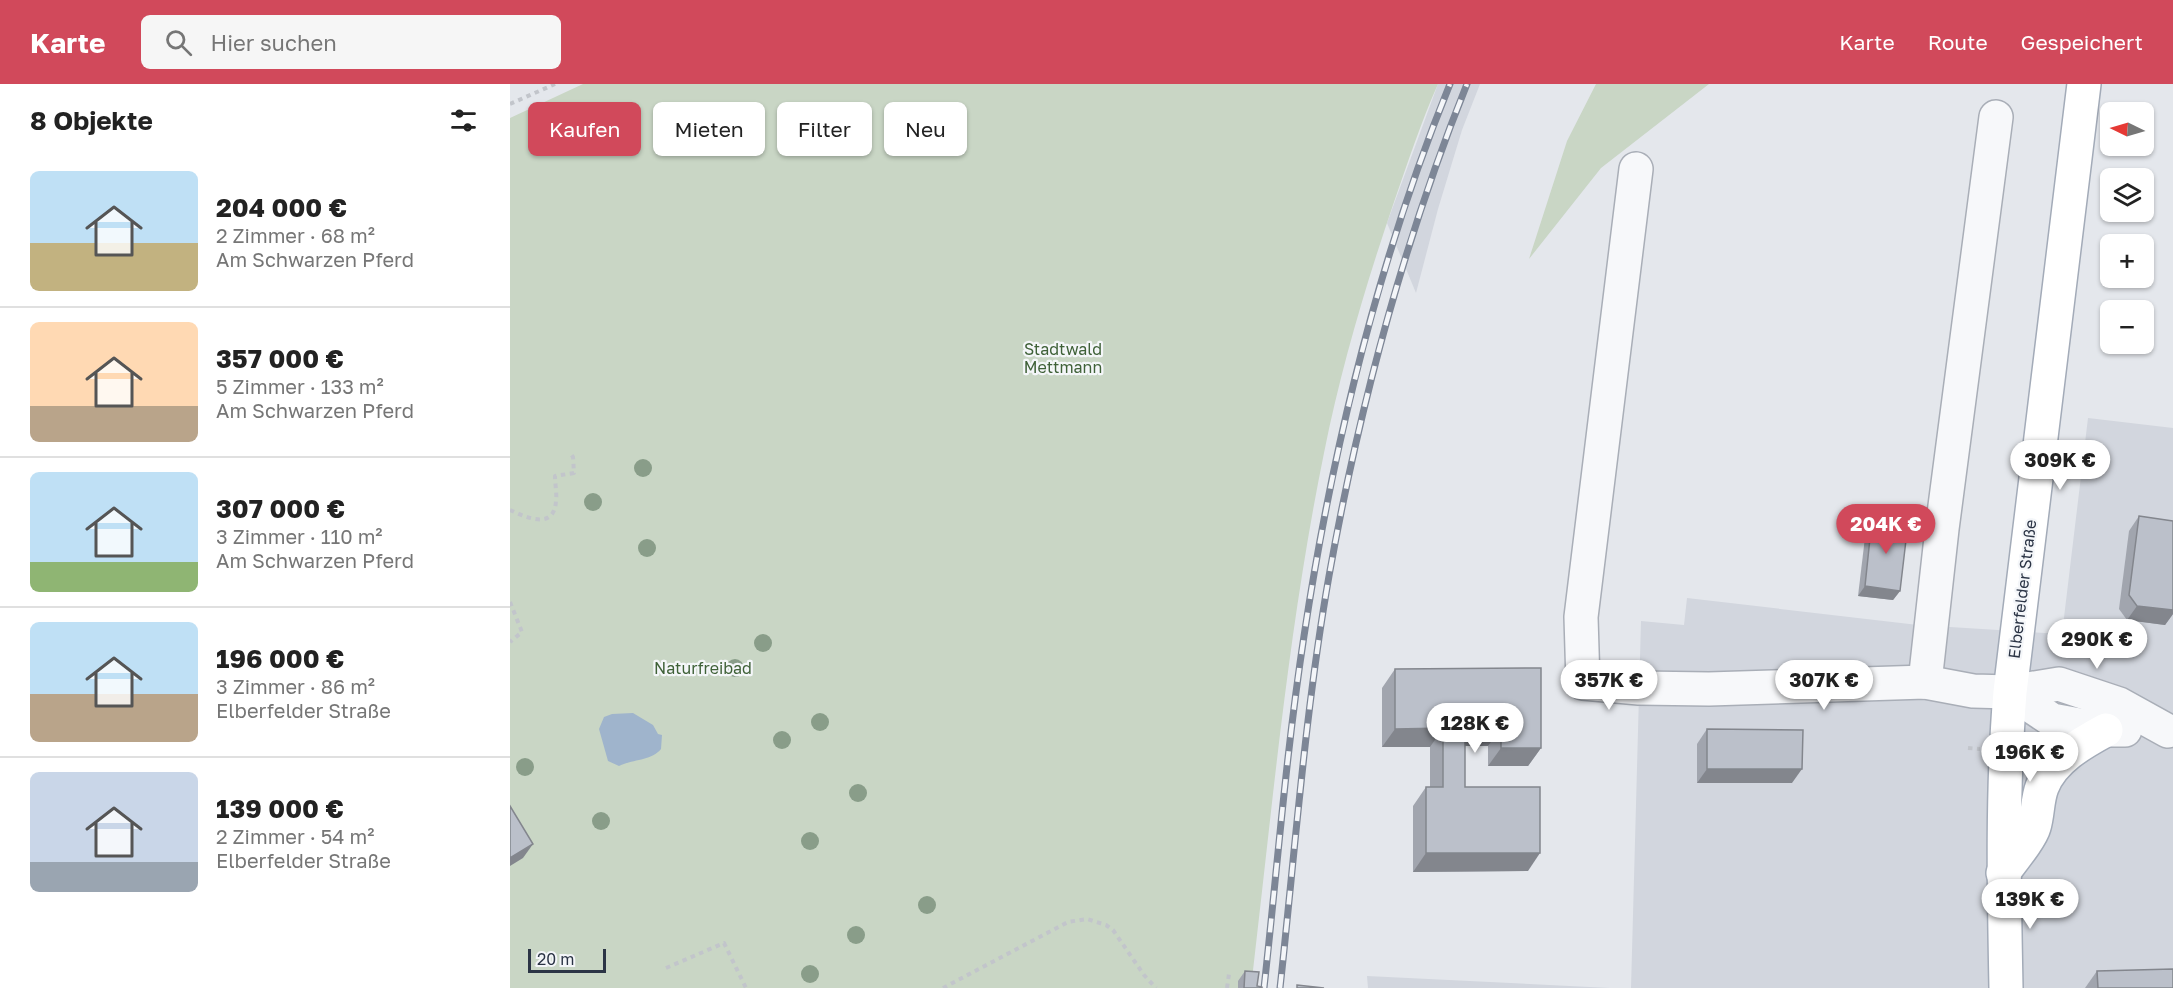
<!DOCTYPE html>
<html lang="de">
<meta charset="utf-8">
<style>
:root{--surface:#fff;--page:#f6f6f6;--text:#222;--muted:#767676;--line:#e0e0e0;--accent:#d1495b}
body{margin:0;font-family:"Golos Text",sans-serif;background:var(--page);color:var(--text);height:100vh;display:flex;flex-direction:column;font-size:22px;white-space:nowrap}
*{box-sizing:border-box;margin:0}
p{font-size:20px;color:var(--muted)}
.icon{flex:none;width:33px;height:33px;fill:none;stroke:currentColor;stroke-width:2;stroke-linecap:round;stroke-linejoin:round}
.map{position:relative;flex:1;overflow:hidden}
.drawer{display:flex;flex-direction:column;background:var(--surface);width:510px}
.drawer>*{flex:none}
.top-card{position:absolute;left:18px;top:18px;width:570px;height:54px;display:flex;gap:12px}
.needle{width:39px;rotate:275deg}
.fabs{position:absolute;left:1590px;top:18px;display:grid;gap:12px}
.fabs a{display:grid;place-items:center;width:54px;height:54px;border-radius:9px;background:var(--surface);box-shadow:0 2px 4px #0004;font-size:30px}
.scale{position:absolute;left:18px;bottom:15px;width:78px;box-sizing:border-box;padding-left:6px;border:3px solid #2b3445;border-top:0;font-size:16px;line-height:21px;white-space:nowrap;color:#2b3445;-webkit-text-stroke:4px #f4f6f9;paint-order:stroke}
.price{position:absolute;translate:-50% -51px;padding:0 14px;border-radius:21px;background:#fff;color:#222;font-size:20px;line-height:39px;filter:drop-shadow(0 2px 3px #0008)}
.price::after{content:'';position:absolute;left:50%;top:36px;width:18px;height:14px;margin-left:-9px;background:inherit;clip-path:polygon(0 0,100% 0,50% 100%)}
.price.active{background:var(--accent);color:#fff}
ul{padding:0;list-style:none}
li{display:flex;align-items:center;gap:18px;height:150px;padding:0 30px}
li+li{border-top:2px solid var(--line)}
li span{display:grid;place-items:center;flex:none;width:168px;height:120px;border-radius:9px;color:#555}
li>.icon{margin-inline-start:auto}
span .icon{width:72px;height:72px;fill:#fffc;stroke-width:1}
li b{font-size:26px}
h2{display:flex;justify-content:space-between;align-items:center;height:72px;padding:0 30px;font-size:26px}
.tag{padding:0 21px;border-radius:9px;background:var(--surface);box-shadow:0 2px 4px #0004;font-size:21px;line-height:54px}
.tag.active{background:var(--accent);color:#fff}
header{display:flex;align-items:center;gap:36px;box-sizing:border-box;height:84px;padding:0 30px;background:var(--accent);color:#fff}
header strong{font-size:28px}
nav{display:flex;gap:33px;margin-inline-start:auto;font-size:21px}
.search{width:420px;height:54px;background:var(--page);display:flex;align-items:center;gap:15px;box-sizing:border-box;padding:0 21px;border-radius:9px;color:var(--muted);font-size:22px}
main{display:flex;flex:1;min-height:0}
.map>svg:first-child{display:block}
.built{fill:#d2d6de}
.green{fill:#c9d6c5}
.water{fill:#9fb4cc}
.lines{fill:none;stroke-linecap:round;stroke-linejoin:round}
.minor-casing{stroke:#a9aeb7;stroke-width:36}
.major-casing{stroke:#a3abb8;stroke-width:36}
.path{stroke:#c2c5cb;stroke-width:4;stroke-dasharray:4.5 4.5;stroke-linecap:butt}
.minor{stroke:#f7f8fa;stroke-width:33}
.major{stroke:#fff;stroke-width:33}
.rail-casing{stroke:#7d8696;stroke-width:7}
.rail{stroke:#f4f6f9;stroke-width:4.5;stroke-dasharray:14;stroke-linecap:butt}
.tree{fill:#899d89}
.wall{fill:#a1a5ae}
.shaded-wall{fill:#83868d}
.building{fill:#bbc0ca;stroke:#83868d;stroke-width:1.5}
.labels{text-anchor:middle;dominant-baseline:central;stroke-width:4.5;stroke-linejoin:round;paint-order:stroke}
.park-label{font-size:16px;fill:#3f6138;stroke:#f4f6f9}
.street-label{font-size:16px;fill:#2b3445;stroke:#f4f6f9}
</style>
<header>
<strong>Karte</strong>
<div class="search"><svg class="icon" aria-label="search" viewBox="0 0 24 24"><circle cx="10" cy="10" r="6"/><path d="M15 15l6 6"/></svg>Hier suchen</div>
<nav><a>Karte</a><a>Route</a><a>Gespeichert</a></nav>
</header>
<main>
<section class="drawer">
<h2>8 Objekte<svg class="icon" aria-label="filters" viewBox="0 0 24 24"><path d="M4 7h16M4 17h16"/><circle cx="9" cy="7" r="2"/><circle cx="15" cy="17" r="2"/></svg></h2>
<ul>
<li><span style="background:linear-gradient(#bfe0f5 60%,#c2b280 0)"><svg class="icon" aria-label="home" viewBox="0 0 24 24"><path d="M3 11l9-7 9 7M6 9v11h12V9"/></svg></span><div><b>204 000 €</b><p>2 Zimmer · 68 m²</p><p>Am Schwarzen Pferd</p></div></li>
<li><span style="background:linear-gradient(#ffd9b3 70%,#b9a48a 0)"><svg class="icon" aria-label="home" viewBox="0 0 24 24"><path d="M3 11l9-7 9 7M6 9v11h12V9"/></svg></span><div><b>357 000 €</b><p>5 Zimmer · 133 m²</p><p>Am Schwarzen Pferd</p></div></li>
<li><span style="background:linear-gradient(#bfe0f5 75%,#8fb573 0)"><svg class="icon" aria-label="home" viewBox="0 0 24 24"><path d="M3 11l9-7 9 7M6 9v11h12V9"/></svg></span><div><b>307 000 €</b><p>3 Zimmer · 110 m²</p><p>Am Schwarzen Pferd</p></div></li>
<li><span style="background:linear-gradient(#bfe0f5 60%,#b9a48a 0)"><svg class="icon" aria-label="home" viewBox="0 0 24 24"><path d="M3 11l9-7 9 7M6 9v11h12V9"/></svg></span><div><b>196 000 €</b><p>3 Zimmer · 86 m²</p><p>Elberfelder Straße</p></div></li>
<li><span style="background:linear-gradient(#c9d6e8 75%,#9aa5b1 0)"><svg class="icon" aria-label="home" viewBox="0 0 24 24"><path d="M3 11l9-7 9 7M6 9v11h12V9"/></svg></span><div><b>139 000 €</b><p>2 Zimmer · 54 m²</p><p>Elberfelder Straße</p></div></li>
</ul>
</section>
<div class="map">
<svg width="1663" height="904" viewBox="0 0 1663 904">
<rect width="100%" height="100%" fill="#e4e7ec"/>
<g class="built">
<path d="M928,0H970L952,46L928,125L906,209L877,139Z"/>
<path d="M1578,334L1663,344V904H1121L1131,537L1174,541L1177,514L1408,541L1552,550Z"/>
<path d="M857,892L1100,904H858Z"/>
</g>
<g class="green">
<path d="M73,0H928C911,38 898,78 884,118C856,200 831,284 814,369C778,545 762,725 741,904H0V34Z"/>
<path d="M1086,0H1199L1091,84L1019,175L1057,57Z"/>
</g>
<path class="water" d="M123,629L143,641L148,650L152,651L151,665C141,677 123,675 109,682L98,677L89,645L94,633L102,630Z"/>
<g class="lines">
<defs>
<g id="minor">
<path d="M1126,85L1071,533L1073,599L1129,604L1199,605L1415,598L1463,607L1500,608L1549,600L1609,620L1658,647"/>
<path d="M1415,598L1432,445L1486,33"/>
<path d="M1500,608L1542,636L1596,646H1615"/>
</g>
<g id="major">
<path d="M1493,789C1501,778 1521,754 1524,743C1528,730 1527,716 1532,703C1543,675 1572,659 1596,646"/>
<path d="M1496,904C1494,805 1492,707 1500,608L1574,0"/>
</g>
</defs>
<use href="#minor" class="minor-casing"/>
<use href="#major" class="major-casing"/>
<g class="path">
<path d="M0,20L45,0"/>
<path d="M0,426C16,433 44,447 46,417C47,409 45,400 45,392L64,389L63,373L60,369"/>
<path d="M0,518L12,548L0,558"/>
<path d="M1458,664L1470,665"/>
<path d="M156,884L214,859L236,904"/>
<path d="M433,904L558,838L577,835L596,841L603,846L634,891L646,904"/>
<path d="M717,904L719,890"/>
</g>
<use href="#minor" class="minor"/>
<use href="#major" class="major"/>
<defs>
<g id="rail">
<path d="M754,904C767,787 776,669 794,552C822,367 869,174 940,0"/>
<path d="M770,904C785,767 795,628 819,492C849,324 893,159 957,0"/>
</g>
</defs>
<use href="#rail" class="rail-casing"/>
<use href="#rail" class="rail"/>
</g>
<g class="tree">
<circle cx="133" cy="384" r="9"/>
<circle cx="83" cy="418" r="9"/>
<circle cx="137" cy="464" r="9"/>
<circle cx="253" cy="559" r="9"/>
<circle cx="225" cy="584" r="9"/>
<circle cx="310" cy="638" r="9"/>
<circle cx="272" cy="656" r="9"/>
<circle cx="15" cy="683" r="9"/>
<circle cx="348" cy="709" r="9"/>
<circle cx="91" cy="737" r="9"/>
<circle cx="300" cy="757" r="9"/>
<circle cx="417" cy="821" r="9"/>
<circle cx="346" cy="851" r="9"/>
<circle cx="300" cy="890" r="9"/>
</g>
<g class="wall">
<path d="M1629,432L1663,437V530L1655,541L1617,536L1609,525L1619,447Z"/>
<path d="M1362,435L1390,507L1383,516L1348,512L1356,445Z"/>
<path d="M885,585L1031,664L1018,682H978V662H955V703L1018,787L903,788V722L916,703H920V663H872V604Z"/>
<path d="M1197,645L1282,699H1187V660Z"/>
<path d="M735,887L747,902L752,904H728V897Z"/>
<path d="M1587,887L1663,904H1575Z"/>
</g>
<g class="shaded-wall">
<path d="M1355,502L1390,507L1383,516L1348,512Z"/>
<path d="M1627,522L1663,526V530L1655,541L1617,536Z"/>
<path d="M933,644L920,663H872L885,645Z"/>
<path d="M955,644H991L978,662H942Z"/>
<path d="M991,664H1031L1018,682H978Z"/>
<path d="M1197,685H1292L1282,699H1187Z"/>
<path d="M23,760L13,774L0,782V774Z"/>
<path d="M916,769H1030L1018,787L903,788Z"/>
</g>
<g class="building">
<path d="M1629,432L1663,437V526L1627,522L1619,511Z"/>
<path d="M1362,435L1398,439L1390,507L1355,502Z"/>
<path d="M1031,584V664H991V644H955V703H1030V769H916V703H933V644L885,645V585Z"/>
<path d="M1197,645L1293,646L1292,685H1197Z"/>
<path d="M0,722L23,760L0,774Z"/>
<path d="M1663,885V904H1588L1587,887Z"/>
<path d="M735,887L749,888L747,902L752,903V904H734Z"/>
<path d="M787,901L814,904H787Z"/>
</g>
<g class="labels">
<g class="park-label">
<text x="553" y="265">Stadtwald<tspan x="553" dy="18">Mettmann</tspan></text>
<text x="193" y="584">Naturfreibad</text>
</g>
<g class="street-label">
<text transform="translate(1512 505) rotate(-83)">Elberfelder Straße</text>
</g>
</g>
</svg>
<div class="fabs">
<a><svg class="needle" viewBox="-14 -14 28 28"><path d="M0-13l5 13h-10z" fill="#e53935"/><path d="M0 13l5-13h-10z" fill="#767676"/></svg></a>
<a><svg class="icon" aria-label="layers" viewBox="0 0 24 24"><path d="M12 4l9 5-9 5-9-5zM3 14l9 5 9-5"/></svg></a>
<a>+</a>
<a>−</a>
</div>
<div class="scale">20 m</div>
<b class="price" style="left:1550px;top:407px">309K €</b>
<b class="price active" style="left:1376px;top:471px">204K €</b>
<b class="price" style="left:1587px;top:586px">290K €</b>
<b class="price" style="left:1099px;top:627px">357K €</b>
<b class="price" style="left:1314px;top:627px">307K €</b>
<b class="price" style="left:965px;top:670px">128K €</b>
<b class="price" style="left:1520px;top:699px">196K €</b>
<b class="price" style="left:1520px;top:846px">139K €</b>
<div class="top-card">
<a class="tag active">Kaufen</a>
<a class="tag">Mieten</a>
<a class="tag">Filter</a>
<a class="tag">Neu</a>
</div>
</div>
</main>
